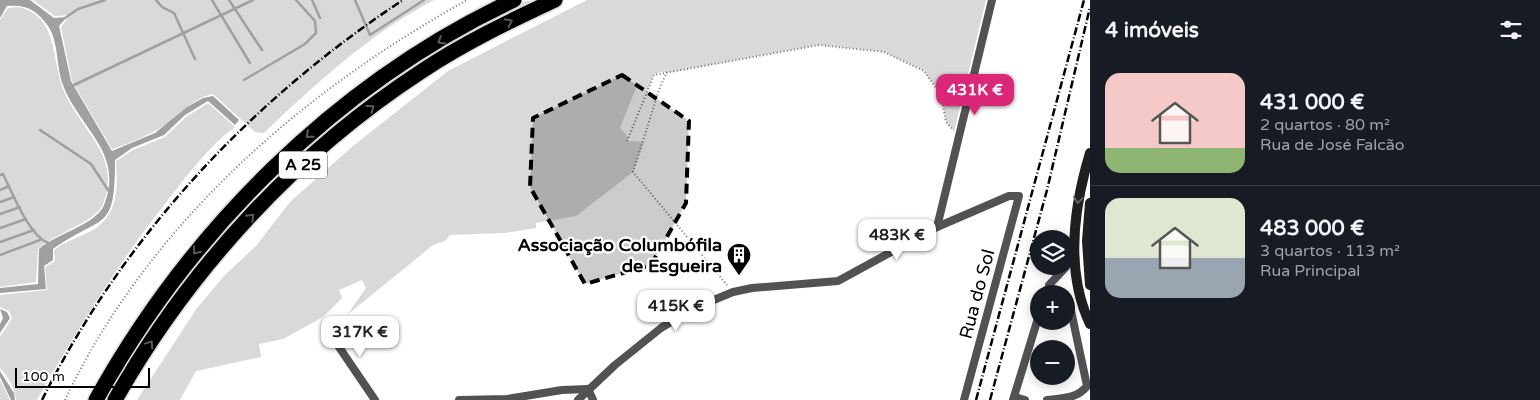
<!DOCTYPE html>
<html lang="pt">
<meta charset="utf-8">
<style>
:root{--surface:#171b24;--page:#20242c;--text:#f1f3f6;--muted:#9ea1a6;--line:#363941;--accent:#db2777}
body{margin:0;font-family:"Varela Round",sans-serif;background:var(--page);color:var(--text);height:100vh;display:flex;flex-direction:column;font-size:19px;white-space:nowrap}
*{box-sizing:border-box;margin:0}
p{font-size:16px;color:var(--muted)}
.icon{flex:none;width:28px;height:28px;fill:none;stroke:currentColor;stroke-width:2;stroke-linecap:round;stroke-linejoin:round}
.map{position:relative;flex:1;overflow:hidden}
.sheet{display:flex;flex-direction:column;background:var(--surface);width:450px}
.sheet>*{flex:none}
.fabs{position:absolute;left:1030px;top:230px;display:grid;gap:10px}
.fabs a{display:grid;place-items:center;width:45px;height:45px;border-radius:50%;background:var(--surface);box-shadow:0 2px 12px #0003;font-size:25px}
.scale{position:absolute;left:15px;bottom:12px;width:135px;box-sizing:border-box;padding-left:5px;border:2px solid #000;border-top:0;font-size:14px;line-height:18px;white-space:nowrap;color:#000;-webkit-text-stroke:4px #fff;paint-order:stroke}
.price{position:absolute;translate:-50% -42px;padding:0 11px;border-radius:10px;background:#fff;color:#222;font-size:16px;line-height:32px;filter:drop-shadow(0 1px 2px #0008)}
.price::after{content:'';position:absolute;left:50%;top:30px;width:15px;height:11px;margin-left:-8px;background:inherit;clip-path:polygon(0 0,100% 0,50% 100%)}
.price.current{background:var(--accent);color:#fff}
ul{padding:0;list-style:none}
li{display:flex;align-items:center;gap:15px;height:125px;padding:0 15px}
li+li{border-top:1px solid var(--line)}
li span{display:grid;place-items:center;flex:none;width:140px;height:100px;border-radius:15px;color:#555}
li>.icon{margin-inline-start:auto}
span .icon{width:60px;height:60px;fill:#fffc;stroke-width:1}
li b{font-size:21px}
h2{display:flex;justify-content:space-between;align-items:center;height:60px;padding:0 15px;font-size:21px}
main{display:flex;flex:1;min-height:0}
.map>svg:first-child{display:block}
.green{fill:#d9d9d9}
.water{fill:#a0a0a0}
.lines{fill:none;stroke-linecap:round;stroke-linejoin:round}
.stream{stroke:#a0a0a0;stroke-width:2.5}
.highway-casing{stroke:#dbdbdb;stroke-width:18}
.path{stroke:#747474;stroke-width:2;stroke-dasharray:1 2.5;stroke-linecap:butt}
.street{stroke:#525252;stroke-width:8}
.secondary{stroke:#1f1f1f;stroke-width:10}
.highway{stroke:#000;stroke-width:15}
.rail{stroke:#000;stroke-width:2.5;stroke-dasharray:8 2.5 1 2.5;stroke-linecap:butt}
.oneway{stroke:#595959}
.oneway2{stroke:#626262}
.marked{fill:#000;fill-opacity:0.2;stroke:#000;stroke-width:4;stroke-dasharray:10 6;stroke-linejoin:round}
.labels{text-anchor:middle;dominant-baseline:central;stroke-width:4.5;stroke-linejoin:round;paint-order:stroke}
.shield{fill:#fff;stroke:#4c4c4c;stroke-width:1}
.shield-label{font-size:16px;font-weight:bold;fill:#000}
.poi-label{font-size:18px;font-weight:bold;fill:#000;stroke:#fff;text-anchor:end}
.street-label{font-size:18px;fill:#000;stroke:#fff}
</style>
<main>
<div class="map">
<svg width="1090" height="400" viewBox="0 0 1090 400">
<rect width="100%" height="100%" fill="#fff"/>
<g class="green">
<path d="M33,0H434C371,33 315,84 264,133L255,132L213,94C191,99 180,115 162,127C149,135 128,144 112,149L72,81L61,27L70,15L55,16Z"/>
<path d="M540,0L496,21L274,182L109,400H102C118,373 133,345 152,320C251,183 373,76 525,1Z"/>
<path d="M587,0H986L954,132L946,122L941,95L924,71L884,52L819,45L672,72H660L654,75L647,92L636,88L620,128L629,138L627,141L644,142L633,172L606,193L576,216L536,223V228L505,233L450,235L445,241L433,245L347,315L366,288L362,280L339,290L342,298L323,317L283,339L259,344L261,357L196,371L180,400H137L197,308L225,275L256,246L290,202L353,146L448,71Z"/>
<path d="M18,7C59,15 51,61 64,91C81,132 122,155 103,204C96,222 55,233 38,249L36,282L0,287V20L8,8Z"/>
<path d="M208,103L235,127C209,146 188,174 168,200C118,263 77,330 37,400H16C15,388 8,377 0,368V337L12,318L9,311L0,307V295L47,290L45,267L55,261L54,250C66,241 80,237 93,230C118,215 118,188 116,161L133,150L165,137L186,117Z"/>
<path d="M0,380L9,398V400H0Z"/>
</g>
<g class="water">
<path d="M0,0H30L54,18L67,17L59,26L71,81L112,151L155,133L187,107L203,98L213,96L239,120L235,125L208,101L185,115L164,135L132,148L115,160C115,234 104,213 53,249V260L44,266L46,289L0,293V288L38,284L39,249C57,233 96,225 104,205C125,153 79,128 63,85C56,67 59,42 48,26C37,10 26,4 7,6L0,18Z"/>
<path d="M0,309L7,312L10,318L0,333V324L3,318Z"/>
<path d="M0,371L14,393L15,400H11L0,377Z"/>
</g>
<g class="lines">
<g class="stream">
<path d="M156,0L162,7L174,13L195,59"/>
<path d="M212,0L250,63"/>
<path d="M229,0L262,50"/>
<path d="M312,0L320,18"/>
<path d="M355,0L370,35L424,0"/>
<path d="M65,18L78,9L105,0"/>
<path d="M244,80L305,44L316,33L315,21L296,0"/>
<path d="M72,86L253,0"/>
<path d="M40,130L91,164L110,193"/>
<path d="M0,175L3,174C13,194 28,234 48,243"/>
<path d="M0,190L9,186"/>
<path d="M0,202L14,197"/>
<path d="M0,214L20,207"/>
<path d="M0,228L26,219"/>
<path d="M0,242L34,230"/>
<path d="M0,255L40,240"/>
</g>
<defs>
<g id="highway">
<path d="M96,400C190,230 337,83 514,0"/>
<path d="M115,400C189,269 296,153 422,71C464,43 510,21 555,0"/>
</g>
</defs>
<use href="#highway" class="highway-casing"/>
<g class="path">
<path d="M667,72L660,87L633,172L727,285"/>
<path d="M627,141L654,75L819,45L884,52L924,71L941,95L946,122L953,130"/>
<path d="M65,400C147,226 301,92 467,0"/>
</g>
<g class="street">
<path d="M937,227L992,0"/>
<path d="M1047,294L1049,285L1066,267L1073,251"/>
<path d="M326,328L375,400"/>
<path d="M588,389L593,400"/>
<path d="M1015,397L1025,400"/>
<path d="M459,400L507,399L562,390L588,389"/>
<path d="M578,400L615,365L661,328L692,309L733,292L752,288L838,281L937,227L1009,196H1019L964,400"/>
<path d="M1013,400L1039,315"/>
<path d="M1047,400C1062,398 1077,399 1087,386L1070,306L1066,304"/>
</g>
<g class="secondary">
<path d="M1090,153C1074,206 1065,271 1090,324"/>
<path d="M1090,203L1087,241L1090,285"/>
</g>
<use href="#highway" class="highway"/>
<g class="rail">
<path d="M42,400C123,237 251,100 403,0"/>
<path d="M976,400L1084,0"/>
<path d="M990,400L1047,190L1090,7"/>
</g>
</g>
<defs><path id="oneway-chevron" d="M-2-3.5L2.5 0L-2 3.5" fill="none" stroke-width="1.6" stroke-linecap="round" stroke-linejoin="round" transform="scale(1.25)"/></defs>
<g class="oneway">
<use href="#oneway-chevron" transform="translate(509 22) rotate(-26)"/>
<use href="#oneway-chevron" transform="translate(441 41) rotate(149)"/>
<use href="#oneway-chevron" transform="translate(371 108) rotate(-36)"/>
<use href="#oneway-chevron" transform="translate(309 135) rotate(139)"/>
<use href="#oneway-chevron" transform="translate(251 217) rotate(-46)"/>
<use href="#oneway-chevron" transform="translate(196 251) rotate(128)"/>
<use href="#oneway-chevron" transform="translate(150 344) rotate(-56)"/>
</g>
<use class="oneway2" href="#oneway-chevron" transform="translate(1078 200) rotate(98)"/>
<path class="marked" d="M622,75L689,121L686,203L651,265L585,284L530,187L533,118Z"/>
<defs>
<symbol id="building-pin" viewBox="-11 -11 22 30"><path d="M0 17L-7.5 6A9.5 9.5 0 1 1 7.5 6Z" fill="#000" stroke="#fff"/><path d="M-4-6H4V6H1V3H-1V6H-4ZM-2.5-4.3h1.7v1.8h-1.7ZM.8-4.3h1.7v1.8H.8ZM-2.5-1h1.7V.8h-1.7ZM.8-1h1.7V.8H.8Z" fill="#fff"/></symbol>
</defs>
<g fill-rule="evenodd">
<use href="#building-pin" x="725" y="241" width="28" height="38"/>
</g>
<g class="labels">
<rect class="shield" x="279" y="151.5" width="48" height="27" rx="4"/>
<g class="shield-label">
<text x="303" y="165">A 25</text>
</g>
<g class="poi-label">
<text x="722" y="245">Associação Columbófila<tspan x="722" dy="21">de Esgueira</tspan></text>
</g>
<g class="street-label">
<text transform="translate(977 294) rotate(-75)">Rua do Sol</text>
</g>
</g>
</svg>
<div class="fabs">
<a><svg class="icon" aria-label="layers" viewBox="0 0 24 24"><path d="M12 4l9 5-9 5-9-5zM3 14l9 5 9-5"/></svg></a>
<a>+</a>
<a>−</a>
</div>
<div class="scale">100 m</div>
<b class="price current" style="left:975px;top:116px">431K €</b>
<b class="price" style="left:897px;top:261px">483K €</b>
<b class="price" style="left:676px;top:332px">415K €</b>
<b class="price" style="left:360px;top:358px">317K €</b>
</div>
<section class="sheet">
<h2>4 imóveis<svg class="icon" aria-label="filters" viewBox="0 0 24 24"><path d="M4 7h16M4 17h16"/><circle cx="9" cy="7" r="2"/><circle cx="15" cy="17" r="2"/></svg></h2>
<ul>
<li><span style="background:linear-gradient(#f6c9c9 75%,#8fb573 0)"><svg class="icon" aria-label="home" viewBox="0 0 24 24"><path d="M3 11l9-7 9 7M6 9v11h12V9"/></svg></span><div><b>431 000 €</b><p>2 quartos · 80 m²</p><p>Rua de José Falcão</p></div></li>
<li><span style="background:linear-gradient(#dfe7d0 60%,#9aa5b1 0)"><svg class="icon" aria-label="home" viewBox="0 0 24 24"><path d="M3 11l9-7 9 7M6 9v11h12V9"/></svg></span><div><b>483 000 €</b><p>3 quartos · 113 m²</p><p>Rua Principal</p></div></li>
</ul>
</section>
</main>
